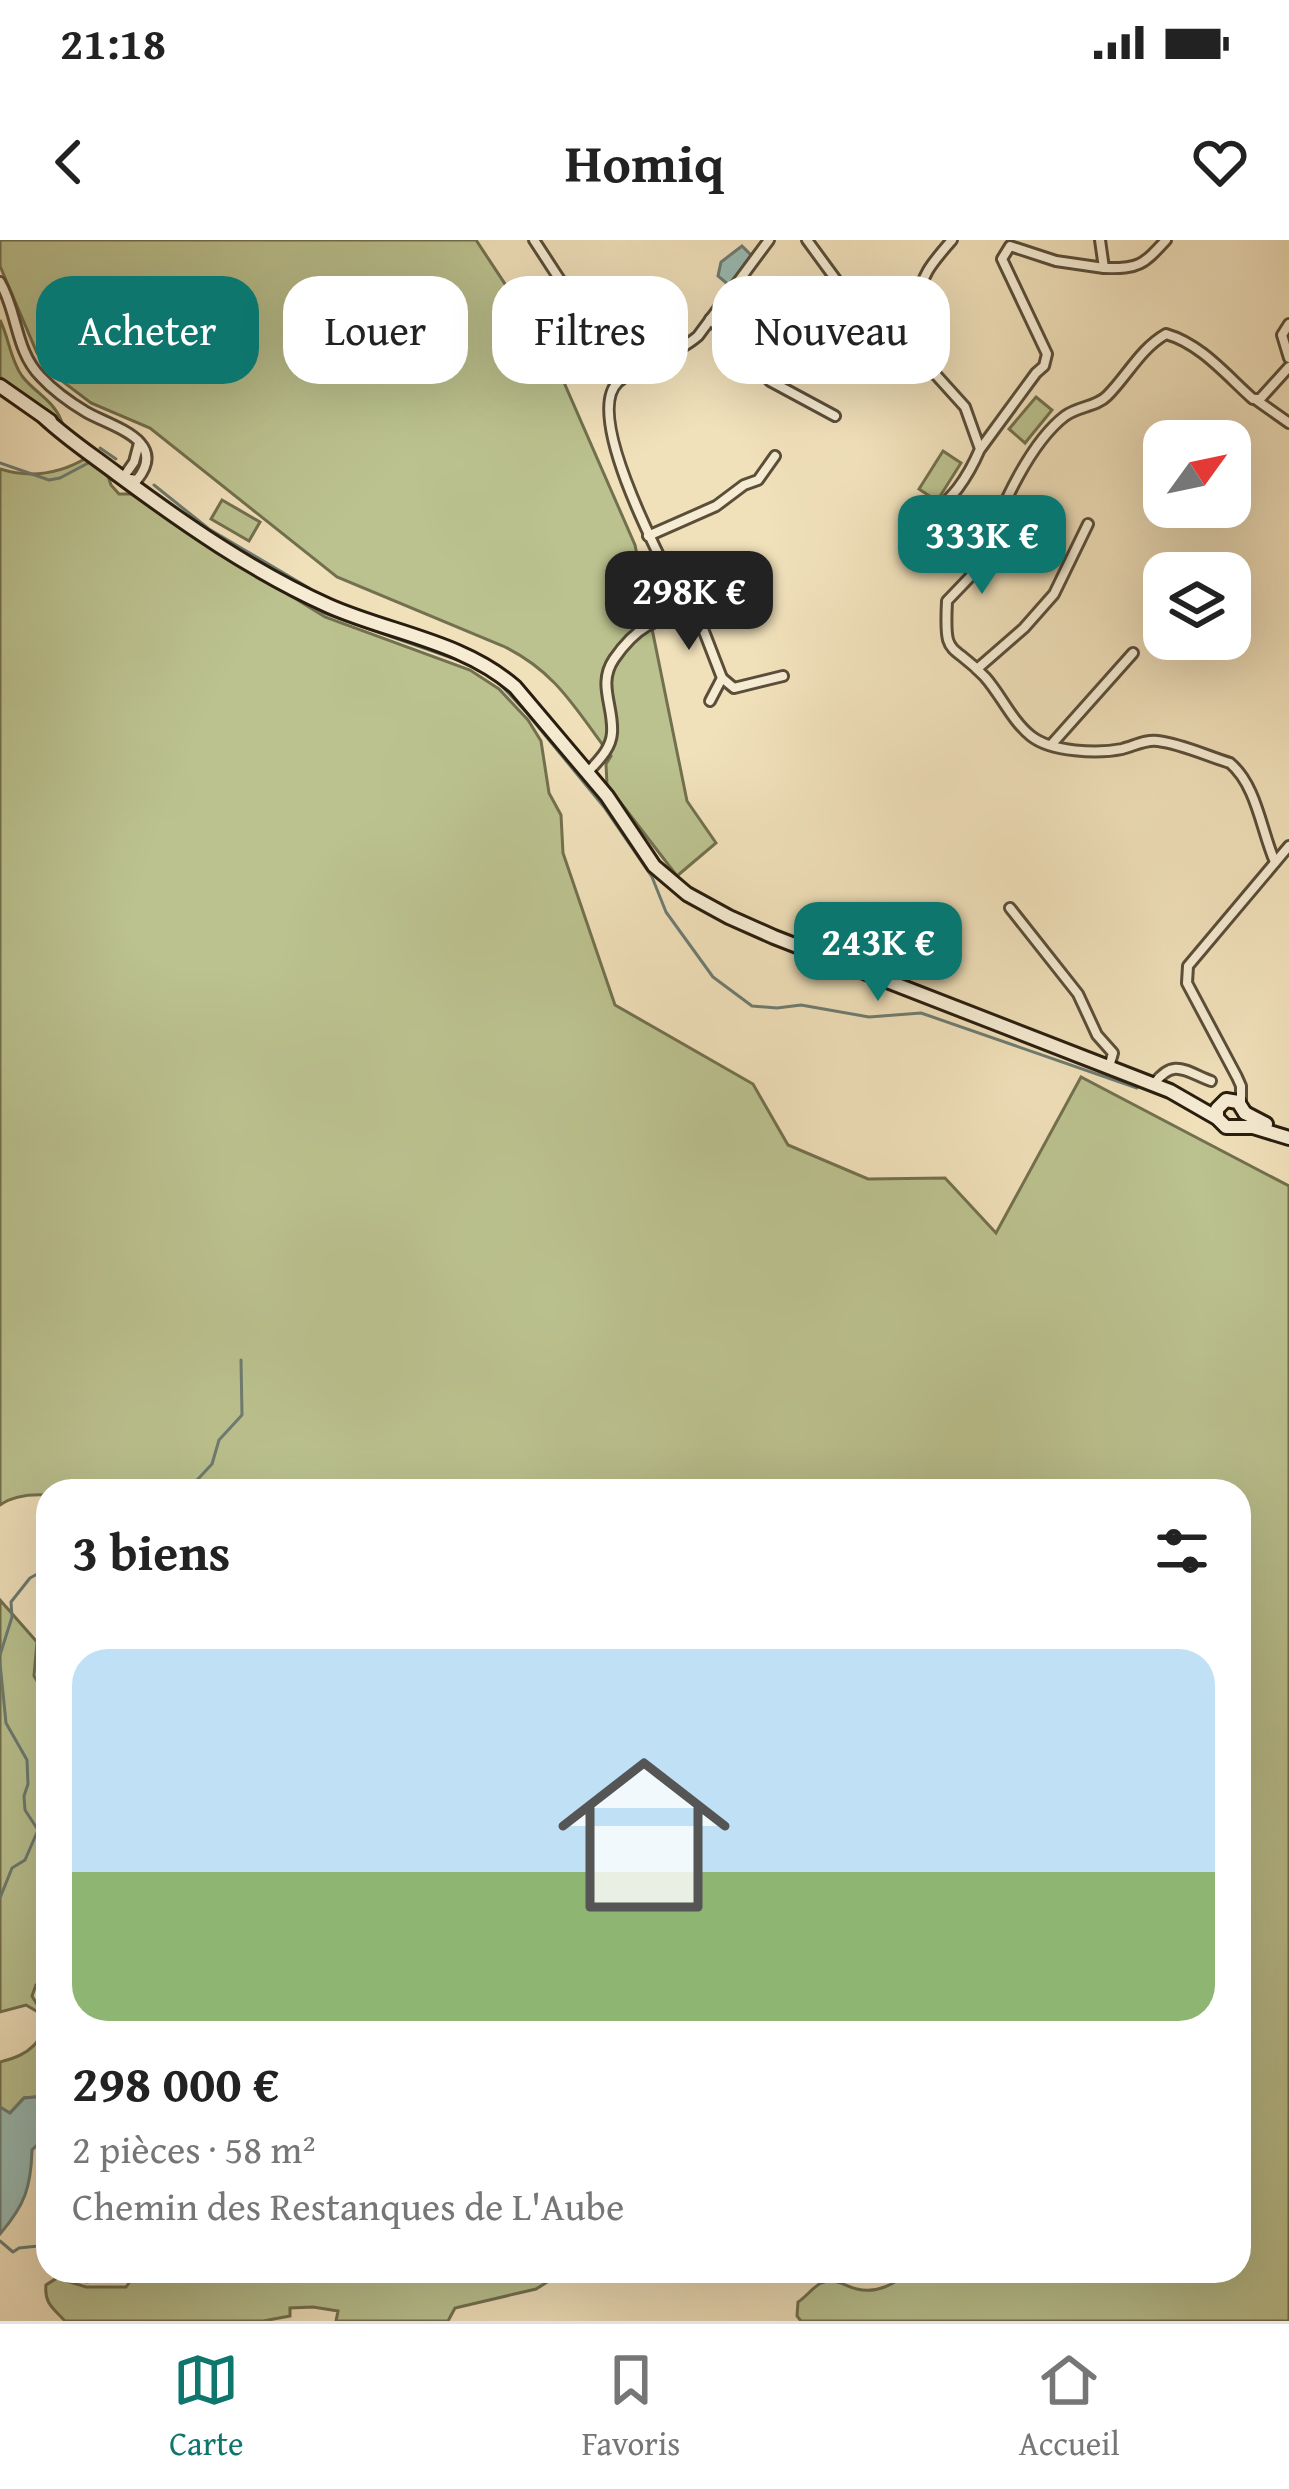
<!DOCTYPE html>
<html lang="fr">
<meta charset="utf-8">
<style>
:root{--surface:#fff;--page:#f2f2f2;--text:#222;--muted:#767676;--line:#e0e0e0;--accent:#0f766e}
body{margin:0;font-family:"Gentium Book Plus",serif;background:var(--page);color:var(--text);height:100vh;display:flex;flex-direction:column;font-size:45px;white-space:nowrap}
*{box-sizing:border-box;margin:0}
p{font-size:39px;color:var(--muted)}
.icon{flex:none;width:66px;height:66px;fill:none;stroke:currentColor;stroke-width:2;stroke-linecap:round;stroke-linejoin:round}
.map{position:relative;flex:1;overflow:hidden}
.details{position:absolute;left:36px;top:1239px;width:1215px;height:804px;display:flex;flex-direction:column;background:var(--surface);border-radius:36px;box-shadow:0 12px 48px #0002}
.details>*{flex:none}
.hud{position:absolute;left:36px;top:36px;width:1218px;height:108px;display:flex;gap:24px}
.needle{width:78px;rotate:57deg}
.buttons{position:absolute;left:1143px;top:180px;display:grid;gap:24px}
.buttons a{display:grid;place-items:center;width:108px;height:108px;border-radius:24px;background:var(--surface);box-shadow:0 12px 48px #0002;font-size:60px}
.price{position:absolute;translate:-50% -102px;padding:0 27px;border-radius:24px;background:var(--accent);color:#fff;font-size:39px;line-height:78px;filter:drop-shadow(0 3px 6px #0008)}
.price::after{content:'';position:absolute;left:50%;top:72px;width:36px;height:27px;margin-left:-18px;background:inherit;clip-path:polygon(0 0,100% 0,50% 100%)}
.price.on{background:#222;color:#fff}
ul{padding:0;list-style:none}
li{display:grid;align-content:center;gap:24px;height:636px;padding:0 36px}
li+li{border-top:3px solid var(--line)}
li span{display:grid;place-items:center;height:372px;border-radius:36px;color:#555}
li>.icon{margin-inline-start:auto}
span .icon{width:216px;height:216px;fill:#fffc;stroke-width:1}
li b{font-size:51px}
h2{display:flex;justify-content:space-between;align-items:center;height:144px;padding:0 36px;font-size:51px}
.chip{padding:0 42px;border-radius:36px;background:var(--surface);box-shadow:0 12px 48px #0002;font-size:42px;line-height:108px}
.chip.on{background:var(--accent);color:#fff}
.status{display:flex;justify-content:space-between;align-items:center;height:84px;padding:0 60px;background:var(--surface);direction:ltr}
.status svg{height:33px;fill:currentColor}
header{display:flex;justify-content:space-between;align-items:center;height:156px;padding:0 36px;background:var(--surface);font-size:54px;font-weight:800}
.dock{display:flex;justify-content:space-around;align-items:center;height:168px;border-top:3px solid var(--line);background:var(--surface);font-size:33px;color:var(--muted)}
.dock a{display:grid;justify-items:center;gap:6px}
.dock .on{color:var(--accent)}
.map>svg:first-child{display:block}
.green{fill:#bbc28f;stroke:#72704e;stroke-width:3}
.water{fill:#9bbcb4;stroke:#6d7c72;stroke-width:3}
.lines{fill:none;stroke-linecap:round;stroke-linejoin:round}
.stream{stroke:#6d7c72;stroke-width:3}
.minor-casing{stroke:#5a4e39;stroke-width:14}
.secondary-casing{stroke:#281d0e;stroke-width:18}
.minor{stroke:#f6ecd3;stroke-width:8}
.secondary{stroke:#f6ecd3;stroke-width:12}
</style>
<div class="status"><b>21:18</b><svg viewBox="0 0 49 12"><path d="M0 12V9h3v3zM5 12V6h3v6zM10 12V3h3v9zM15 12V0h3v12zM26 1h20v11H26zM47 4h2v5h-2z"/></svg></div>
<header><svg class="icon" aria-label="back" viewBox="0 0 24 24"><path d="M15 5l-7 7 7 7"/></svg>Homiq<svg class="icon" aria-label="heart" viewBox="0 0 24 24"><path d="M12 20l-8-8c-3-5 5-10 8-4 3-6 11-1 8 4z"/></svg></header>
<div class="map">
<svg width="1289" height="2081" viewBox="0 0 1289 2081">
<rect width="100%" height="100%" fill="#f1e1bb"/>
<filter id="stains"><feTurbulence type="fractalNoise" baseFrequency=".00167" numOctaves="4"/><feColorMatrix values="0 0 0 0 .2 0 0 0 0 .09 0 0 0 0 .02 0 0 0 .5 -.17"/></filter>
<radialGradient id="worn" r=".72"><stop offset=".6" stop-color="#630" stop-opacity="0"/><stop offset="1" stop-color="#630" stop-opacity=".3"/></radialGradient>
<g class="green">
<path d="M0,0H476L552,115L635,305L687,561L716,603L677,636L607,545L606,524L611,516C576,470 557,432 503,406L337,337L150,188L91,163L58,138L37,113L0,26Z"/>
<path d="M600,45L614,64L579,90L565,71Z"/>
<path d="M0,80C9,98 10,119 22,136C34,152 53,160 61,180L0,137Z"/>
<path d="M1036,157L1052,170L1025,203L1009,189Z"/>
<path d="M943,211L961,223L937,261L919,249Z"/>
<path d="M88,217L107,233L111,245L119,254H136L220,312L325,377L470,430L499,449L528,480L541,501L549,553L561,575L563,613L615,765L753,844L788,905L868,939L945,938L996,993L1081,837L1289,946V2081H801L797,2076L798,2062C806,2057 813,2047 821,2043C835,2037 844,2046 857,2049C876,2054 896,2044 909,2031H1239V1251H48V1255C31,1254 14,1255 0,1265V229C32,239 60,234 88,217Z"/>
<path d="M222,260L260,282L249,301L211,279Z"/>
<path d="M0,1360L37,1402L34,1436L44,1452H48V1735L36,1745L32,1756L40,1769L48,1777V1856L24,1858L9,1874L0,1867V1822C26,1816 51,1801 38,1772L26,1765L0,1772Z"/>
<path d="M59,2031H545L549,2041L536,2049L455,2068L448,2081H336L338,2071L313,2067L290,2068V2076L263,2081H65C53,2068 44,2063 46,2045L57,2038L86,2047H126L131,2040L122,2038L86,2042Z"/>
</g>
<g class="water">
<path d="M742,6L752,16L730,46L718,36L721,22Z"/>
<path d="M48,1856V1895L32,1910C31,1947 25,1965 0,1994V1867L10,1873L24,1858Z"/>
</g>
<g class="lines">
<g class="stream">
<path d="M100,208L116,219"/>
<path d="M0,223L49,240L60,238L92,221"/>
<path d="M154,245L209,289L309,348"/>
<path d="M310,365L321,372L469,424L497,441L526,472L604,567L652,637L666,672L713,737L752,766L777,768L801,765L869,777L921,773L1137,848"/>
<path d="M180,1251L198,1239L212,1224L219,1200L242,1175L241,1120"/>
<path d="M0,1415L12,1377L11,1362L30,1338L48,1328"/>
<path d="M0,1423L6,1483L27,1520L28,1544L24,1556L25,1570L38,1590L25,1620L12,1628L0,1658"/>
<path d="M0,2001L13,2012L19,2008L48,2005"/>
</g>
<defs>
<g id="minor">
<path d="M534,0L562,43L555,62L573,92L593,107L609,106L622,111L637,131"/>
<path d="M807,0L845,52L937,136L965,167L980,209C974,223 967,236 958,248C949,260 937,268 930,282L934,292L982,314L970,337L947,361C944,420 950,400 985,437C1001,455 1012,481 1031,496C1051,512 1098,514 1122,509C1134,506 1146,499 1158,501C1182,504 1207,516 1230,523C1257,546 1261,590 1275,622"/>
<path d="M1104,28C1139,29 1143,25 1166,0"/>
<path d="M0,42C18,73 15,111 41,137C53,150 71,163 86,172C112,187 169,200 137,240L130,239"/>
<path d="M710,79L770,141L835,176"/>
<path d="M1289,84L1282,95L1289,118"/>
<path d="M910,112L926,95V85L916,67C921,35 931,24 952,0"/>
<path d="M1255,159L1289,183"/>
<path d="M981,208L1036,133L1044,126L1047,114L1002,19L1010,6L1056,21L1104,28L1100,0"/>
<path d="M127,232L134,222L139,203"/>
<path d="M648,296L716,266L744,245L758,240L775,216"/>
<path d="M982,314C1000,272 1028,204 1065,176C1079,166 1096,167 1107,156C1128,135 1140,109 1166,94C1201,104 1226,135 1253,159H1260L1289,127"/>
<path d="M680,357L693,363L722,438L710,461"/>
<path d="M977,429L1024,388L1054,354L1088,284"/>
<path d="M722,438L734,448L783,436"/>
<path d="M1051,505L1133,413"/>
<path d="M588,532C598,521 611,509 612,493C614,466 597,444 614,419C623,406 633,394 647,386C663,377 676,378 680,357C661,320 583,175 618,142C641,122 675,116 698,96L769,0"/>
<path d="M1010,668L1078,754L1097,795L1113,813L1109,827"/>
<path d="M1154,844C1173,818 1185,831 1211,841"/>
<path d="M1241,864V846L1237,837L1187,743L1188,726L1289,606"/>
</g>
<g id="secondary">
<path d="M0,146L50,181"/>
<path d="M44,177C66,198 92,215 117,234C183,283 253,332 329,366C390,393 462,401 515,447L607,556L654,626L687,654L729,677L774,697L1170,851L1217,878L1226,887H1253L1289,898"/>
<path d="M1245,873L1266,884"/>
<path d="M1217,878V869L1226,860L1238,862L1245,873"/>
</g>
</defs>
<use href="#minor" class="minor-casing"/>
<use href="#secondary" class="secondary-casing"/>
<use href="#minor" class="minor"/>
<use href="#secondary" class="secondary"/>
</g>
<rect width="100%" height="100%" filter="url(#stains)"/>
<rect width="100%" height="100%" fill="url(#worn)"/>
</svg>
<div class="buttons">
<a><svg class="needle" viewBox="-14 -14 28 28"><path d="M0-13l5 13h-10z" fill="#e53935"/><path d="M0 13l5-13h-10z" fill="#767676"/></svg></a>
<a><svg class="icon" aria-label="layers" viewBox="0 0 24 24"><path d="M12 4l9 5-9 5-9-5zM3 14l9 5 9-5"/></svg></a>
</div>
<b class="price" style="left:982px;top:357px">333K €</b>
<b class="price on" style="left:689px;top:413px">298K €</b>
<b class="price" style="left:878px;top:764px">243K €</b>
<div class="hud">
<a class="chip on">Acheter</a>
<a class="chip">Louer</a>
<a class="chip">Filtres</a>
<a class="chip">Nouveau</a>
</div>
<section class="details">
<h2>3 biens<svg class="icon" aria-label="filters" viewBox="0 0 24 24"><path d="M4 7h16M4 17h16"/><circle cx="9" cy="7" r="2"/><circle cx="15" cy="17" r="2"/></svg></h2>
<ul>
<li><span style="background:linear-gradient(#bfe0f5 60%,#8fb573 0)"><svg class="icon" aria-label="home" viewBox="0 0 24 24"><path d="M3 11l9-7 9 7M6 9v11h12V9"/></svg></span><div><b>298 000 €</b><p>2 pièces · 58 m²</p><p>Chemin des Restanques de L'Aube</p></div></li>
</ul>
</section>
</div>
<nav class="dock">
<a class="on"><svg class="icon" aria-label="map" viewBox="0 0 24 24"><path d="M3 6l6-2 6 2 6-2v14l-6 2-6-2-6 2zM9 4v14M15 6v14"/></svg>Carte</a>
<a><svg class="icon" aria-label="saved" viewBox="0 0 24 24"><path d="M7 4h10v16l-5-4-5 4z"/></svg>Favoris</a>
<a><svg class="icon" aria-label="home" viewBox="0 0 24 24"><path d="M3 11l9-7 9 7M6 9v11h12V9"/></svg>Accueil</a>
</nav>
